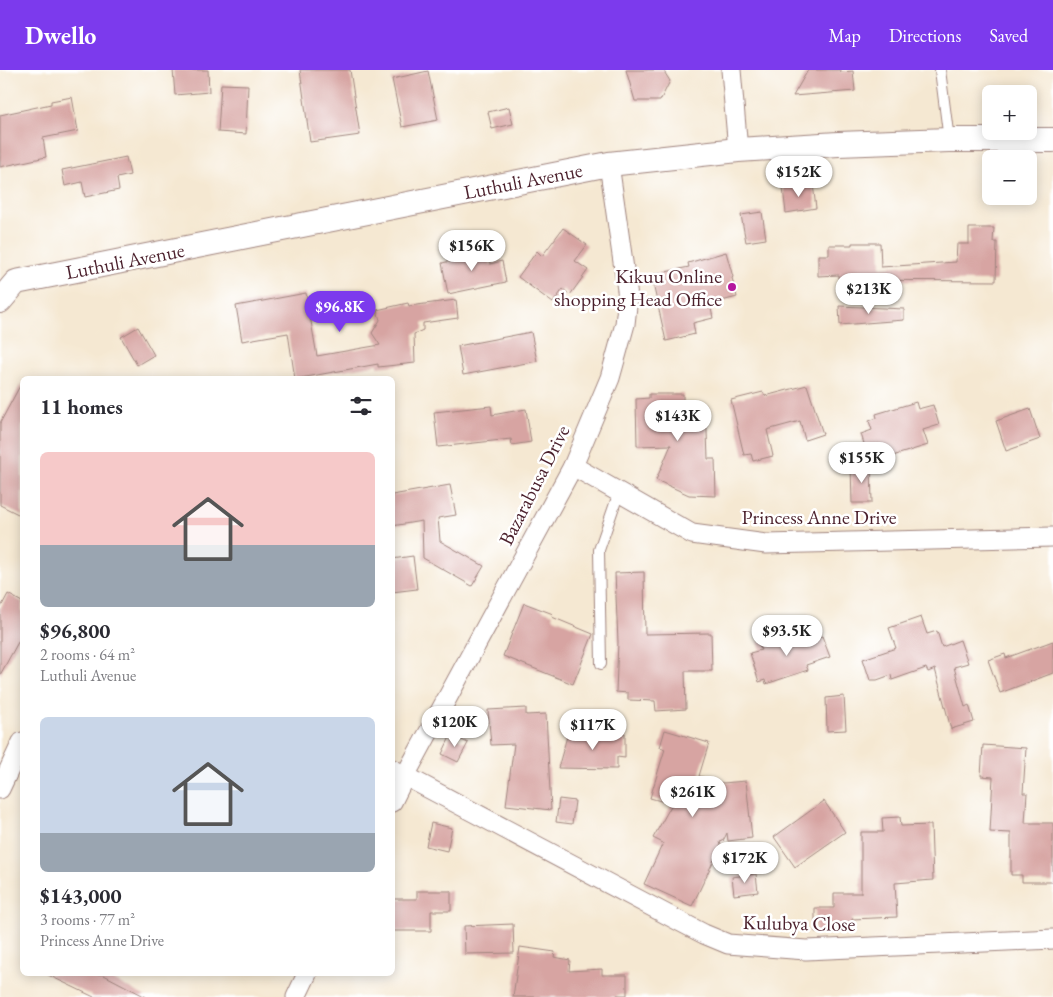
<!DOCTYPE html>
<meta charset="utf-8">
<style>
:root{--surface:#fff;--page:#f7f7f7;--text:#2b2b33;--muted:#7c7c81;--accent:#7c3aed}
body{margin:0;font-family:"EB Garamond",serif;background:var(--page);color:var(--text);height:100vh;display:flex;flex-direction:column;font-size:19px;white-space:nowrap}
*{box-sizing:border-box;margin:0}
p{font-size:16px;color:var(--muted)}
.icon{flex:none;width:28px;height:28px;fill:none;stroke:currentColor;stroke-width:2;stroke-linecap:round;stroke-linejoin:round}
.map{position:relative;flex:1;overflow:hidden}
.panel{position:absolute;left:20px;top:306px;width:375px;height:600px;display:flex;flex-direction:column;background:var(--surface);border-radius:8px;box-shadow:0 2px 12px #0003}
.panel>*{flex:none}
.controls{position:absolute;left:982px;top:15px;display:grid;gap:10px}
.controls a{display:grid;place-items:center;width:55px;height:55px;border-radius:8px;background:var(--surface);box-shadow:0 2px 12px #0003;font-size:25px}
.price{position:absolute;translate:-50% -42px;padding:0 11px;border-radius:18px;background:#fff;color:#222;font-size:16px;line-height:32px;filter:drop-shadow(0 1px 2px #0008)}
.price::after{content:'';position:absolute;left:50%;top:30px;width:15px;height:11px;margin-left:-8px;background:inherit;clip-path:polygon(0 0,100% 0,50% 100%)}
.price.selected{background:var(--accent);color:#fff}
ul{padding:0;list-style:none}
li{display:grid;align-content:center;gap:10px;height:265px;padding:0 20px}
li span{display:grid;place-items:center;height:155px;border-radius:8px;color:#555}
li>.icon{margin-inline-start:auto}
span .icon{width:90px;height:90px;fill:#fffc;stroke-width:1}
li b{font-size:21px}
h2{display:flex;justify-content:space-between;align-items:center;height:60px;padding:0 20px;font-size:21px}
header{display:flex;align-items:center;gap:30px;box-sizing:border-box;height:70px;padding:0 25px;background:var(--accent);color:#fff}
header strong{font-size:24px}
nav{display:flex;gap:28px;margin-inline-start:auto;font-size:18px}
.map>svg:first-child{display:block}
.building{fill:#d7a4a2}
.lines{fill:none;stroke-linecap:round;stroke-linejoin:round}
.service-casing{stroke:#a0847e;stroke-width:12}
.minor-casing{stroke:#a0847e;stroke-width:21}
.tertiary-casing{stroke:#a0847e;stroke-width:26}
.service{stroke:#fff;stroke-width:10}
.minor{stroke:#fff;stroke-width:19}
.tertiary{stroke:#fff;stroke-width:24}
.poi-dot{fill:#b5179e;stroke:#fff;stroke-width:2}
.labels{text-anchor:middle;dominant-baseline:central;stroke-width:5;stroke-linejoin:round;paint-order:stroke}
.street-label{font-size:20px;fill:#4a1f2b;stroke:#fff}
.poi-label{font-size:20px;fill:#4a1f2b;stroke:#fff;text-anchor:end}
</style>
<header>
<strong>Dwello</strong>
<nav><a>Map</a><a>Directions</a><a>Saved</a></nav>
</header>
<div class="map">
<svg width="1053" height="927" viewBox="0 0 1053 927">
<rect width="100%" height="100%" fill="#fff"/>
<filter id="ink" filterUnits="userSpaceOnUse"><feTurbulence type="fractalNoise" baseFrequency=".02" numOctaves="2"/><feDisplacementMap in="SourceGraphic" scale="10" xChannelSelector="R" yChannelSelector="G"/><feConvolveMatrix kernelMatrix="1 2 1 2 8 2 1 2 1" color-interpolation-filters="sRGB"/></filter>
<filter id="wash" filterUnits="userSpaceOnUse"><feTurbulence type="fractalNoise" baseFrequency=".0096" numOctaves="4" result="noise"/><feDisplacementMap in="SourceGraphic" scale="20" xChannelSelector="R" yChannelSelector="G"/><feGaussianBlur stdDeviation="1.12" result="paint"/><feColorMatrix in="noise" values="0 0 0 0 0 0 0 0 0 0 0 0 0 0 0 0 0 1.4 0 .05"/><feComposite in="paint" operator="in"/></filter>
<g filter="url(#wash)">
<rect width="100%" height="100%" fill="#f5e8d2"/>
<g id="blocks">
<g class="building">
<path d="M173,0H208L209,22L175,25Z"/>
<path d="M300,0H350L360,65L310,72Z"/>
<path d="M626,0H663L670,11L660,31H635Z"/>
<path d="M808,0H840V2L853,1L855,21L793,26Z"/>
<path d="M428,1L438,50L402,57L392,9Z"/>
<path d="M221,14L248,15L246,64L218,62Z"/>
<path d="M72,27L78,61L43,68L46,87L0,97V45L51,34V31Z"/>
<path d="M509,37L513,54L492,59L488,42Z"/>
<path d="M126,87L130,105L117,108L119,120L85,127L82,112L65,116L62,100Z"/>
<path d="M813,114L816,138L786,143L783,118Z"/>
<path d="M762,142L766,169L746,172L741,145Z"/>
<path d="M563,158L587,175L575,191L588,200L570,225L563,219L553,233L518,207L537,181L542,186Z"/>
<path d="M969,158H994L993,172H997L996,211L839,210V205L818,206V185H829V175H852V173H880L881,197L956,192L957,174H969Z"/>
<path d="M475,177L477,189L489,186L490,194L502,191L506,212L448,224L442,193L460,189L458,180Z"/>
<path d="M726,182L733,207L732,208L737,227L710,234L713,248L693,253L695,264L666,271L651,205L689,197L688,193Z"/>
<path d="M306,223L317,286L380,275L372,263L380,250L377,240L408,233L409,236L456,230L458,248L423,253V260L414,264L415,293L378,297V294L295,309L288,263L242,271L236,236Z"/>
<path d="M839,236L904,239V250L840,255Z"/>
<path d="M138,257L154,285L137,295L121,267Z"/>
<path d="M531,262L537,291L463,305L458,276Z"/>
<path d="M22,312V446L0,435V353Z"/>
<path d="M807,315L823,364L805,370L800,351L767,360L773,386L753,391L751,384L744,385L731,330L763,322L765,326Z"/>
<path d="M649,324H683V336L706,335L708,389H715L716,426L689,425L656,410L671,375L637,376L636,329L649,328Z"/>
<path d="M916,332L918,339L933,335L939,355L923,360L928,375L870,393L861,364L872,360L869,351L877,348L876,344Z"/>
<path d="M491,336L492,345L526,339L531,372L512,375L511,369L438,377L434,342Z"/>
<path d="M1030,339L1040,369L1006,381L996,351Z"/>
<path d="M871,394L872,433H852L851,395Z"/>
<path d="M450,415L456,445L438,448L440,471L484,496L472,516L423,488L422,451L392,456V425Z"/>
<path d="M413,486L417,519L392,522V489Z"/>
<path d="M644,502L645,564L711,563L712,601H685L686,639L656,641L655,631L628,630V623L616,622L618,572L615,503Z"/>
<path d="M8,524L22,532V565L0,605V539Z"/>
<path d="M524,533L553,544L552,547L593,564L573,614L503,586Z"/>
<path d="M921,547L927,564L937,561L942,577L960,570L968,593L954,597L965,637L969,635L974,652L951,659L935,599L928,602L926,598L892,610L891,605L877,610H870L863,589L896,578L889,558Z"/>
<path d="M784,563L786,572L800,567L802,572L822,566L830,587L806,595L808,600L766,614L765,610L759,612L750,583L761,580L758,572Z"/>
<path d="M1053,571V603L1000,623L988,590L1005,584L1006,588Z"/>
<path d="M844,626L846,660L827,661L826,628Z"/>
<path d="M526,638V645L546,644L551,740L506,735L514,674L491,675L488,640Z"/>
<path d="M665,660L709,673L699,706L723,713L746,711L752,768L728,771L727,763L723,771L720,772L721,775L692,836L644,814L663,773L653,768L672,734L650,728L665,679L660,677Z"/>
<path d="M568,663H625V688L617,687V699L558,698Z"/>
<path d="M451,665L468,673L458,692L442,684Z"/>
<path d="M983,675L1026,678L1023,723H1027L1025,753H1053V812H1022V805H1011V763L990,762L993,707L981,706Z"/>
<path d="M559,729L575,731L572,754L556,752Z"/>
<path d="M824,731L845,762L795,797L774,767Z"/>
<path d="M900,747L901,756L931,755L933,810L895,813L897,847L852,849V862H815V838H834V823H861V762H883L882,748Z"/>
<path d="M431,753L452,758L447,781L426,776Z"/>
<path d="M756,804L758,822L734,825L732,807Z"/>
<path d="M417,821H451V841H431V861H392V829H417Z"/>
<path d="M513,854L514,883L465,884L464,856Z"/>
<path d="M520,877L555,882L554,887L570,890L569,901L602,899V905H627V925H617V927H513Z"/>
<path d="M46,904H102L146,927H94Z"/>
</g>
</g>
</g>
<g filter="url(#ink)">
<use href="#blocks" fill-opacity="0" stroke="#a0847e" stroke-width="1"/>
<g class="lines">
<defs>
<g id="service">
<path d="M940,0L949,70"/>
<path d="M601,594L599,480L619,422"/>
</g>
<g id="minor">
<path d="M731,0L738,80"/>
<path d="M573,396L692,464L766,474L1053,467"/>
<path d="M392,699L679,851L704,864L728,874L806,880L1053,869"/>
<path d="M0,719L22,672"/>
<path d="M392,732L405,706L573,396L610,308L625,254L628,227L609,94"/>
<path d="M296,927L307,904"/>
</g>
<path id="tertiary" d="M0,231L16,212L609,94L738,80L838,74L949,70H1053"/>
</defs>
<use href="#service" class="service-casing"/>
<use href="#minor" class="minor-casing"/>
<use href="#tertiary" class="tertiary-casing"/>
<use href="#service" class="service"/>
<use href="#minor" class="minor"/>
<use href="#tertiary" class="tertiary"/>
</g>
</g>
<circle class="poi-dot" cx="732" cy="217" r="5"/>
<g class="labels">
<g class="street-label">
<text transform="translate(523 111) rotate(-11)">Luthuli Avenue</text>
<text transform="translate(125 191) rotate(-11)">Luthuli Avenue</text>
<text transform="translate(534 415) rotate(-63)">Bazarabusa Drive</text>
<text x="819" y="447">Princess Anne Drive</text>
<text transform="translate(799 853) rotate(1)">Kulubya Close</text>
</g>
<g class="poi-label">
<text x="722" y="206">Kikuu Online<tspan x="722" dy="23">shopping Head Office</tspan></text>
</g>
</g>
</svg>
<div class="controls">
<a>+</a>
<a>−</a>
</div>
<b class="price" style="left:799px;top:128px">$152K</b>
<b class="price" style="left:472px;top:202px">$156K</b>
<b class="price" style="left:869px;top:245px">$213K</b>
<b class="price selected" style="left:340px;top:263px">$96.8K</b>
<b class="price" style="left:678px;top:372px">$143K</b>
<b class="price" style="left:862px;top:414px">$155K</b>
<b class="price" style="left:787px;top:587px">$93.5K</b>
<b class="price" style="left:455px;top:678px">$120K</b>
<b class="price" style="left:593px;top:681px">$117K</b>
<b class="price" style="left:693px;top:748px">$261K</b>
<b class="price" style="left:745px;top:814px">$172K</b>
<section class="panel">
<h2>11 homes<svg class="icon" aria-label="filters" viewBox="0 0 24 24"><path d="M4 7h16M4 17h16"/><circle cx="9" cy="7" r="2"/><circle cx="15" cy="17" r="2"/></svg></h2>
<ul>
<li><span style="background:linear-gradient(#f6c9c9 60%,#9aa5b1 0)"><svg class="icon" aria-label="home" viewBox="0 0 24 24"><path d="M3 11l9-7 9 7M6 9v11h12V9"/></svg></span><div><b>$96,800</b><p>2 rooms · 64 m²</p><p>Luthuli Avenue</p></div></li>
<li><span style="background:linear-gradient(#c9d6e8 75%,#9aa5b1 0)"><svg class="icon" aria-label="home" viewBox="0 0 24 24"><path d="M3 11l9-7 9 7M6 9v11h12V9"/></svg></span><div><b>$143,000</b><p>3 rooms · 77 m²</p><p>Princess Anne Drive</p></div></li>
</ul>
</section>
</div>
